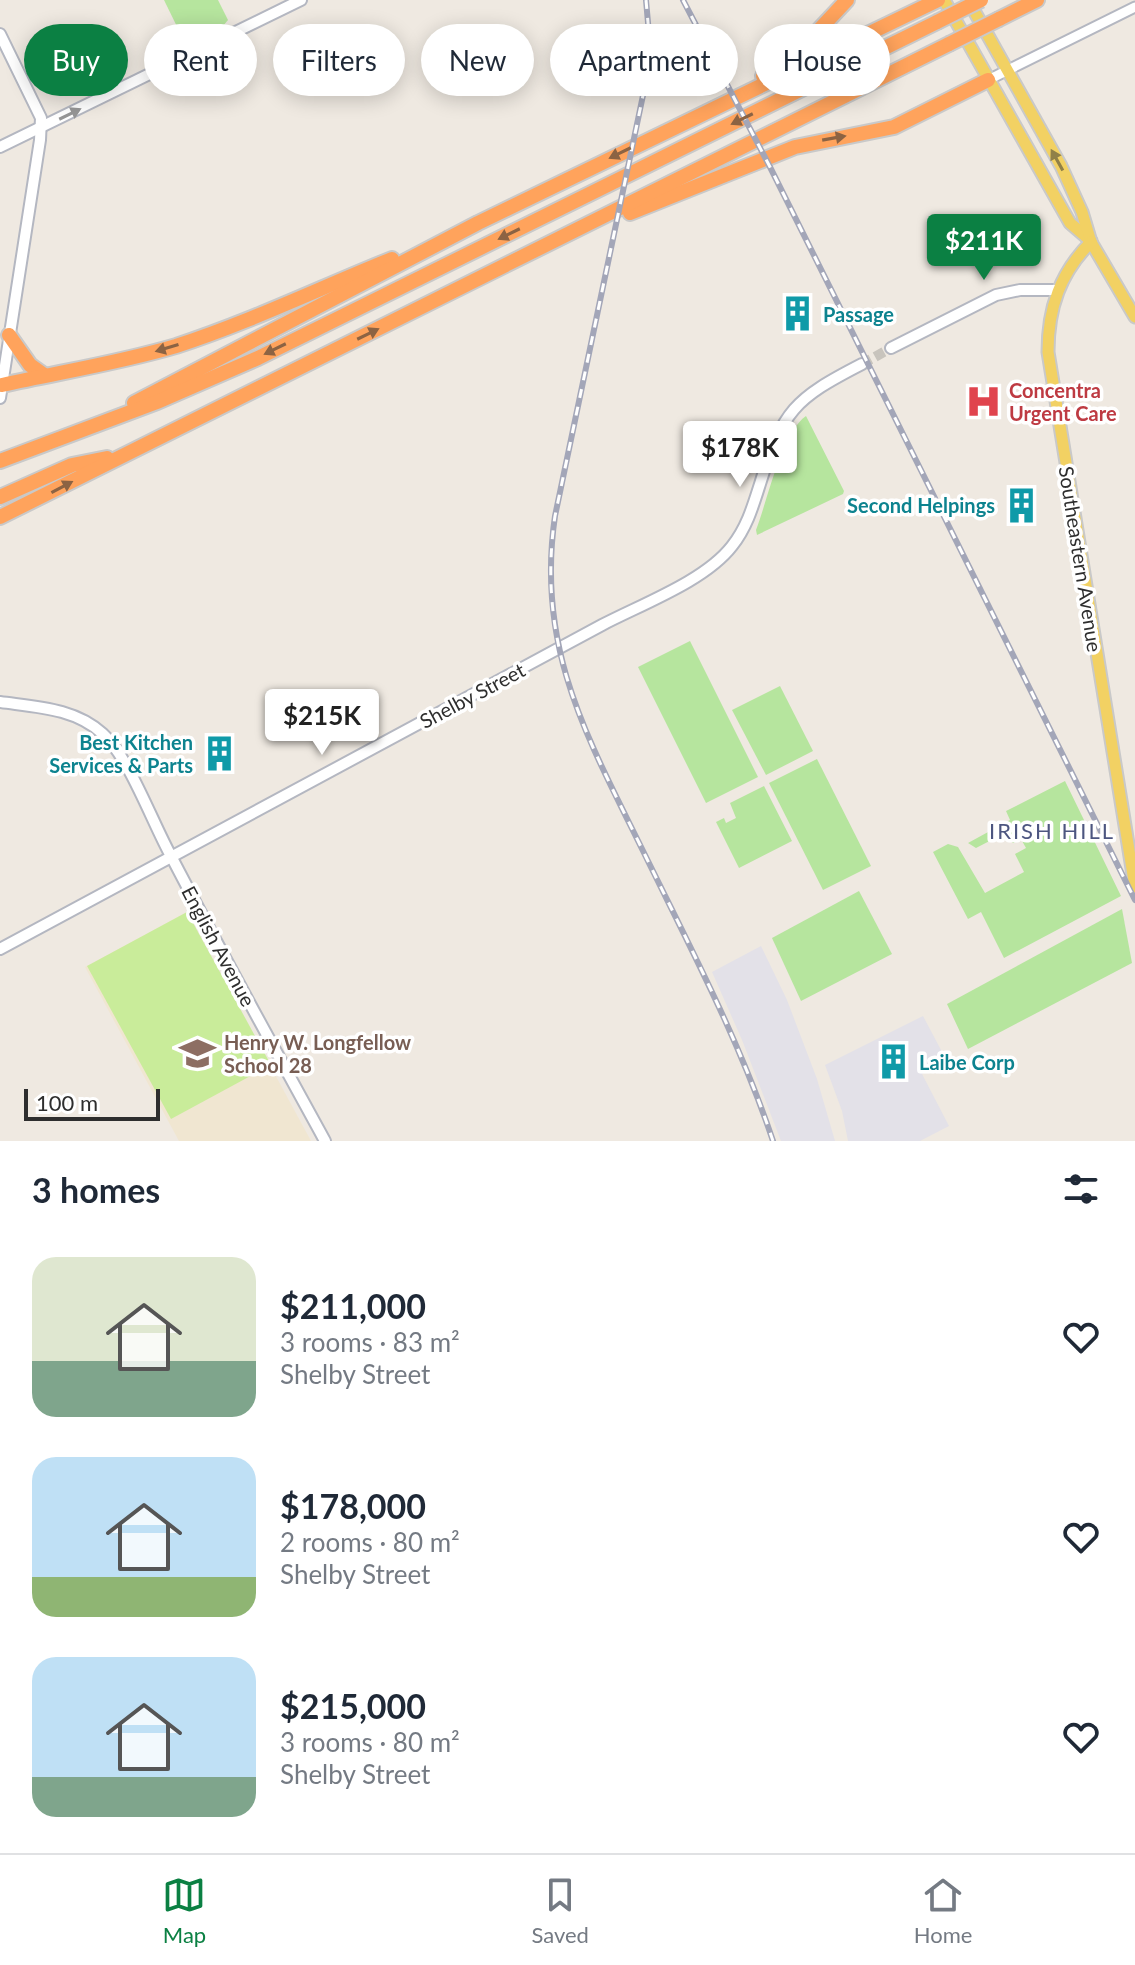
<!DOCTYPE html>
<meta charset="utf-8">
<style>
:root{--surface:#fff;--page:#f2f2f3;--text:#1f2937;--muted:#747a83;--line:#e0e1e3;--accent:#0b8043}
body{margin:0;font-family:Lato,sans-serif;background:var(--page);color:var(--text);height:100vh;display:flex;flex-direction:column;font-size:30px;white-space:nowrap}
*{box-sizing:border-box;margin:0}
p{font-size:26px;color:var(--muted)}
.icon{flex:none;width:44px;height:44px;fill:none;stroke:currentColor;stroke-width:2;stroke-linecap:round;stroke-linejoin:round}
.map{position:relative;height:1141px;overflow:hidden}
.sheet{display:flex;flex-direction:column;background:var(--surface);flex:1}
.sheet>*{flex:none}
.top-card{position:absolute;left:24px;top:24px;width:1088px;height:72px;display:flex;gap:16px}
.scale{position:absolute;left:24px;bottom:20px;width:136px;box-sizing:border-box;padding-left:8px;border:4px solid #2e2e2e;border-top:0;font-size:22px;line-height:28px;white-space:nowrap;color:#2e2e2e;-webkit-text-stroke:6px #fff;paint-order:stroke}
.price{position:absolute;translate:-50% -68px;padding:0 18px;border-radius:8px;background:#fff;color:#222;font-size:26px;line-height:52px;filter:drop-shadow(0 2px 4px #0008)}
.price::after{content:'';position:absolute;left:50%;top:48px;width:24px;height:18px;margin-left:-12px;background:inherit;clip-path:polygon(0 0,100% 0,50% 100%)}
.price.current{background:var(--accent);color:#fff}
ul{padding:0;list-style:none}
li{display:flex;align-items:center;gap:24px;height:200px;padding:0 32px}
li span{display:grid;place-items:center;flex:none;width:224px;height:160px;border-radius:24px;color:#555}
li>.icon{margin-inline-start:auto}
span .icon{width:96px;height:96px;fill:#fffc;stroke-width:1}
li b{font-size:34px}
h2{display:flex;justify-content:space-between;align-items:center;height:96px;padding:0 32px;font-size:34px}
.chip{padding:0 28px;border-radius:36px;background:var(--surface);box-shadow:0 4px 20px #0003;font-size:28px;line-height:72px}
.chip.current{background:var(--accent);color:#fff}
.dock{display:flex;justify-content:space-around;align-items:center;height:112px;border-top:2px solid var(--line);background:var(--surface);font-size:22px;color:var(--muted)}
.dock a{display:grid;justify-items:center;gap:4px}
.dock .current{color:var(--accent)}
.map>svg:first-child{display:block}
.industrial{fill:#e3e1e8}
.education{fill:#f0e6d1}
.green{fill:#b6e59e}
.pitch{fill:#c9ec9a}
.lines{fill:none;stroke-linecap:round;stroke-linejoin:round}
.secondary-tunnel{stroke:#c8c4bd;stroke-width:10;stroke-dasharray:10 5;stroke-linecap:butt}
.tertiary-casing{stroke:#b4b7c1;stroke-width:13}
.secondary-casing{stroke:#b4b7c1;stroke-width:14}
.primary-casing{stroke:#c9c9c9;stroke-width:15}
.motorway-casing{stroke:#c9c9c9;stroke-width:18}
.tertiary{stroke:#fff;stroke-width:9}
.secondary{stroke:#fff;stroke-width:10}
.primary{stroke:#f2d163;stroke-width:11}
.motorway{stroke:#ffa35c;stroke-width:14}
.rail-casing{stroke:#a3a6b8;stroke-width:6}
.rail{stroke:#fff;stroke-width:3;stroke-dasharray:9;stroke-linecap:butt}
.motorway-bridge-casing{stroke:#c9c9c9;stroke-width:18;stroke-linecap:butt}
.motorway-bridge{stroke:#ffa35c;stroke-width:14}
.oneway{fill:#969696}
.oneway2{fill:#8c6343}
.oneway3{fill:#908048}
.labels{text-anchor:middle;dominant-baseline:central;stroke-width:7;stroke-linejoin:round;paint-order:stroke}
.culture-label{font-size:20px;font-weight:bold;fill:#0d838f;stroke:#fff;text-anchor:start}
.health-label{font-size:20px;font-weight:bold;fill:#be3a42;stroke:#fff;text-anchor:start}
.street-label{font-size:20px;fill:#2e2e2e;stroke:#fff}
.education-label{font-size:20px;font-weight:bold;fill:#785e54;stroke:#fff;text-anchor:start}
.neighbourhood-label{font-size:22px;letter-spacing:2px;fill:#4d5680;stroke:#fff}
</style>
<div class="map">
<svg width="1135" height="1141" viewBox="0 0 1135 1141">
<rect width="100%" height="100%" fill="#efe9e1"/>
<g class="industrial">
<path d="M761,946L787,1000L817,1079L835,1141H781L742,1040L712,972Z"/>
<path d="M923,1016L941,1050L939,1064L922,1074L949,1126L920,1141H848L842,1111L825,1065Z"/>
</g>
<path class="education" d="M187,912L311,1141H179L85,967Z"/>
<g class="green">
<path d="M164,0H218L228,20L223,26L186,45Z"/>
<path d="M806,416L844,491L843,494L757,535L756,530C767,502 782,432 806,416Z"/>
<path d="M690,641L758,777L706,803L638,667Z"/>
<path d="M780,686L813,751L766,775L732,710Z"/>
<path d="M817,759L871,866L823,890L769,783Z"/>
<path d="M1065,781L1121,896L1004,958L981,912L968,919L933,852L948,844L958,847L985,893L1024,872L1015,854L1026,848L1021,839L1013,843L1007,832L976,848L968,843L1010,820L1006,811Z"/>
<path d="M764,786L792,841L739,868L716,822L724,818L726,823L736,818L730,803Z"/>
<path d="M859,891L892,954L801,1001L772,938Z"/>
<path d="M1122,909L1132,963L968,1049L947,1004Z"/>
</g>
<path class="pitch" d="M187,912L271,1065L171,1119L87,966Z"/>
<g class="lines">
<path class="secondary-tunnel" d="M862,364L891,348"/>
<defs>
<path id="tertiary" d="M988,80L1135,7"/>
<g id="secondary">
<path d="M0,34L41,118L40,140L0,398"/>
<path d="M0,147L301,0"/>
<path d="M891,348L996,295L1020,290H1057"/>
<path d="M0,702C36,707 75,708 103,734C129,757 153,824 171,856C221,952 273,1046 325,1141"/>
<path d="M0,949L602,625C642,604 705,581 732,546C747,527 753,506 760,484C783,410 794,399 862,364"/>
</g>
<g id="primary">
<path d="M944,0L1070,223L1091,241"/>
<path d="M968,0L1061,166L1082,212L1091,242L1135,317"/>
<path d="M1091,242C1060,273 1048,308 1048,352L1135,887"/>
</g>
<g id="motorway">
<path d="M999,19L1037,0"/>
<path d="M763,76L804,46L847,0"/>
<path d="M630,213L795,147L894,127L988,80"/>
<path d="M9,335L30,365L44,375"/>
<path d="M2,385C60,372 119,363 176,346C250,322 320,288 392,259"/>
<path d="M134,403L478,223L938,0"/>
<path d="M0,461L157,402L258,358L937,22"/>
<path d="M0,497L72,465L107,458"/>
<path d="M0,517L949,44"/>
</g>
</defs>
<use href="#tertiary" class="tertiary-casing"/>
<use href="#secondary" class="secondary-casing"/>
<use href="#primary" class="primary-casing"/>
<use href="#motorway" class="motorway-casing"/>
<use href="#tertiary" class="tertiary"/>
<use href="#secondary" class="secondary"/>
<use href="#primary" class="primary"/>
<use href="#motorway" class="motorway"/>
<defs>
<g id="rail">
<path d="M646,0L649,34L646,81L555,516C535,651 590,742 646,857C692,951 740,1042 773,1141"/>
<path d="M683,0L770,167L1135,900"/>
</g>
</defs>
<use href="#rail" class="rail-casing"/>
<use href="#rail" class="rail"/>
<defs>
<g id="motorway-bridge">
<path d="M937,22L981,0"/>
<path d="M949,44L999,19"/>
</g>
</defs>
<use href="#motorway-bridge" class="motorway-bridge-casing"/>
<use href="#motorway-bridge" class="motorway-bridge"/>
</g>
<defs><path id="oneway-solid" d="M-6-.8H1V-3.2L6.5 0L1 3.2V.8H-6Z" transform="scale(2)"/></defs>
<use class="oneway" href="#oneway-solid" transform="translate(70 114) rotate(-26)"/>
<g class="oneway2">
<use href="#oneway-solid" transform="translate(742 119) rotate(154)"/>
<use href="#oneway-solid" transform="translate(834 138) rotate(-10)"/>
<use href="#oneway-solid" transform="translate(620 153) rotate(154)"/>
<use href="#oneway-solid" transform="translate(509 234) rotate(154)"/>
<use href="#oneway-solid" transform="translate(368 334) rotate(-26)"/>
<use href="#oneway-solid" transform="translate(167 348) rotate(163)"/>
<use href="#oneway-solid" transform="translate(275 349) rotate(154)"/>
<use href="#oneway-solid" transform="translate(62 487) rotate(-28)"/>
</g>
<use class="oneway3" href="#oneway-solid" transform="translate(1057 160) rotate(-119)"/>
<defs>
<symbol id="building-bare" viewBox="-9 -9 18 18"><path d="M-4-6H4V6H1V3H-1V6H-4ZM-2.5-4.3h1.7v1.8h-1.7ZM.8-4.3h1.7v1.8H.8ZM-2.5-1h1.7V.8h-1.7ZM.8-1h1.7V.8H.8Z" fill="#0f9aa8" stroke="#fff" stroke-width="2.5" paint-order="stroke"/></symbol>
<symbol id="hospital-bare" viewBox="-9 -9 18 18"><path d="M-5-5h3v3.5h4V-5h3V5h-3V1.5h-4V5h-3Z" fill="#e0444e" stroke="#fff" stroke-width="2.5" paint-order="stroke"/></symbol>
<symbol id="school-bare" viewBox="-9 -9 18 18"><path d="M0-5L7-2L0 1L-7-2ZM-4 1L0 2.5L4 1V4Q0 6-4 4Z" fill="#8d6e63" stroke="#fff" stroke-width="2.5" paint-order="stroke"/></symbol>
</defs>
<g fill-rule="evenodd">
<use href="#building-bare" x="772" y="288" width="51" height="51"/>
<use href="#hospital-bare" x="958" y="376" width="51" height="51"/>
<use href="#building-bare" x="996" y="480" width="51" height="51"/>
<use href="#building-bare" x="194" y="728" width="51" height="51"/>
<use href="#school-bare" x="172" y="1028" width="51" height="51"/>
<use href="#building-bare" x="868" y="1036" width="51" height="51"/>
</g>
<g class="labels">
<g class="culture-label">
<text x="823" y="314">Passage</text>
<text x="995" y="505" text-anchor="end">Second Helpings</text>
<text x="193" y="742" text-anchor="end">Best Kitchen<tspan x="193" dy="23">Services &amp; Parts</tspan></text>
<text x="919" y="1062">Laibe Corp</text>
</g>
<g class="health-label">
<text x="1009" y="390">Concentra<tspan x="1009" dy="23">Urgent Care</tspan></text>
</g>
<g class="street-label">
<text transform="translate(1081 559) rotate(81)">Southeastern Avenue</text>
<text transform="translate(472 695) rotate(-28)">Shelby Street</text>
<text transform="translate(219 946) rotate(62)">English Avenue</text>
</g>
<g class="education-label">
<text x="224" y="1042">Henry W. Longfellow<tspan x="224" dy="23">School 28</tspan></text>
</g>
<g class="neighbourhood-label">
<text x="1052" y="830">IRISH HILL</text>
</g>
</g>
</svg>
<div class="scale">100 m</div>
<b class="price current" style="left:984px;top:282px">$211K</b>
<b class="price" style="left:740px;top:489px">$178K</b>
<b class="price" style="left:322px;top:757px">$215K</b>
<div class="top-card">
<a class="chip current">Buy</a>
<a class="chip">Rent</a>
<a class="chip">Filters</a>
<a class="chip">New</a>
<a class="chip">Apartment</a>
<a class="chip">House</a>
</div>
</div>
<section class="sheet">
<h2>3 homes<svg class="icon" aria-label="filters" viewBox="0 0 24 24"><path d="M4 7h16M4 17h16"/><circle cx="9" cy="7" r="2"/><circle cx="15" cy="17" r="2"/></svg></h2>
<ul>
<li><span style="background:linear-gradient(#dfe7d0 65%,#7fa58c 0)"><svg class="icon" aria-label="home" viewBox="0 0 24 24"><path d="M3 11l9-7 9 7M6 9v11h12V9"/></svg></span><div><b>$211,000</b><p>3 rooms · 83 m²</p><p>Shelby Street</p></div><svg class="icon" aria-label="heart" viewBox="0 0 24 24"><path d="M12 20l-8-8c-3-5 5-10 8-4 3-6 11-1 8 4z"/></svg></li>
<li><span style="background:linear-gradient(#bfe0f5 75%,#8fb573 0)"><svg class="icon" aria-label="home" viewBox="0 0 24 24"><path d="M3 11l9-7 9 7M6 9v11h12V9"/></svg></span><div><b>$178,000</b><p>2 rooms · 80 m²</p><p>Shelby Street</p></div><svg class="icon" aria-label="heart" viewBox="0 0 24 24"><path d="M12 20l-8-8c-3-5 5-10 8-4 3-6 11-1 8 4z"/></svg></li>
<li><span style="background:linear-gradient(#bfe0f5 75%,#7fa58c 0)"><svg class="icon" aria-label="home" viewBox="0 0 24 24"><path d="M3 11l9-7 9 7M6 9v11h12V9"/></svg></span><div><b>$215,000</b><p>3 rooms · 80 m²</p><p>Shelby Street</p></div><svg class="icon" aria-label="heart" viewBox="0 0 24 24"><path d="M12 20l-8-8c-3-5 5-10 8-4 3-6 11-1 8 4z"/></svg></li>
</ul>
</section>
<nav class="dock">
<a class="current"><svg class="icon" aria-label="map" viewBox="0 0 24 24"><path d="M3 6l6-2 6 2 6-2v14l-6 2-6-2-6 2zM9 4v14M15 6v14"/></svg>Map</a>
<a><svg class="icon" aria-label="saved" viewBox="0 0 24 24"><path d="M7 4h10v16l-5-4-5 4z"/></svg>Saved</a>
<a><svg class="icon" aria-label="home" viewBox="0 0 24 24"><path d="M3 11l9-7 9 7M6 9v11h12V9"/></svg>Home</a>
</nav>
